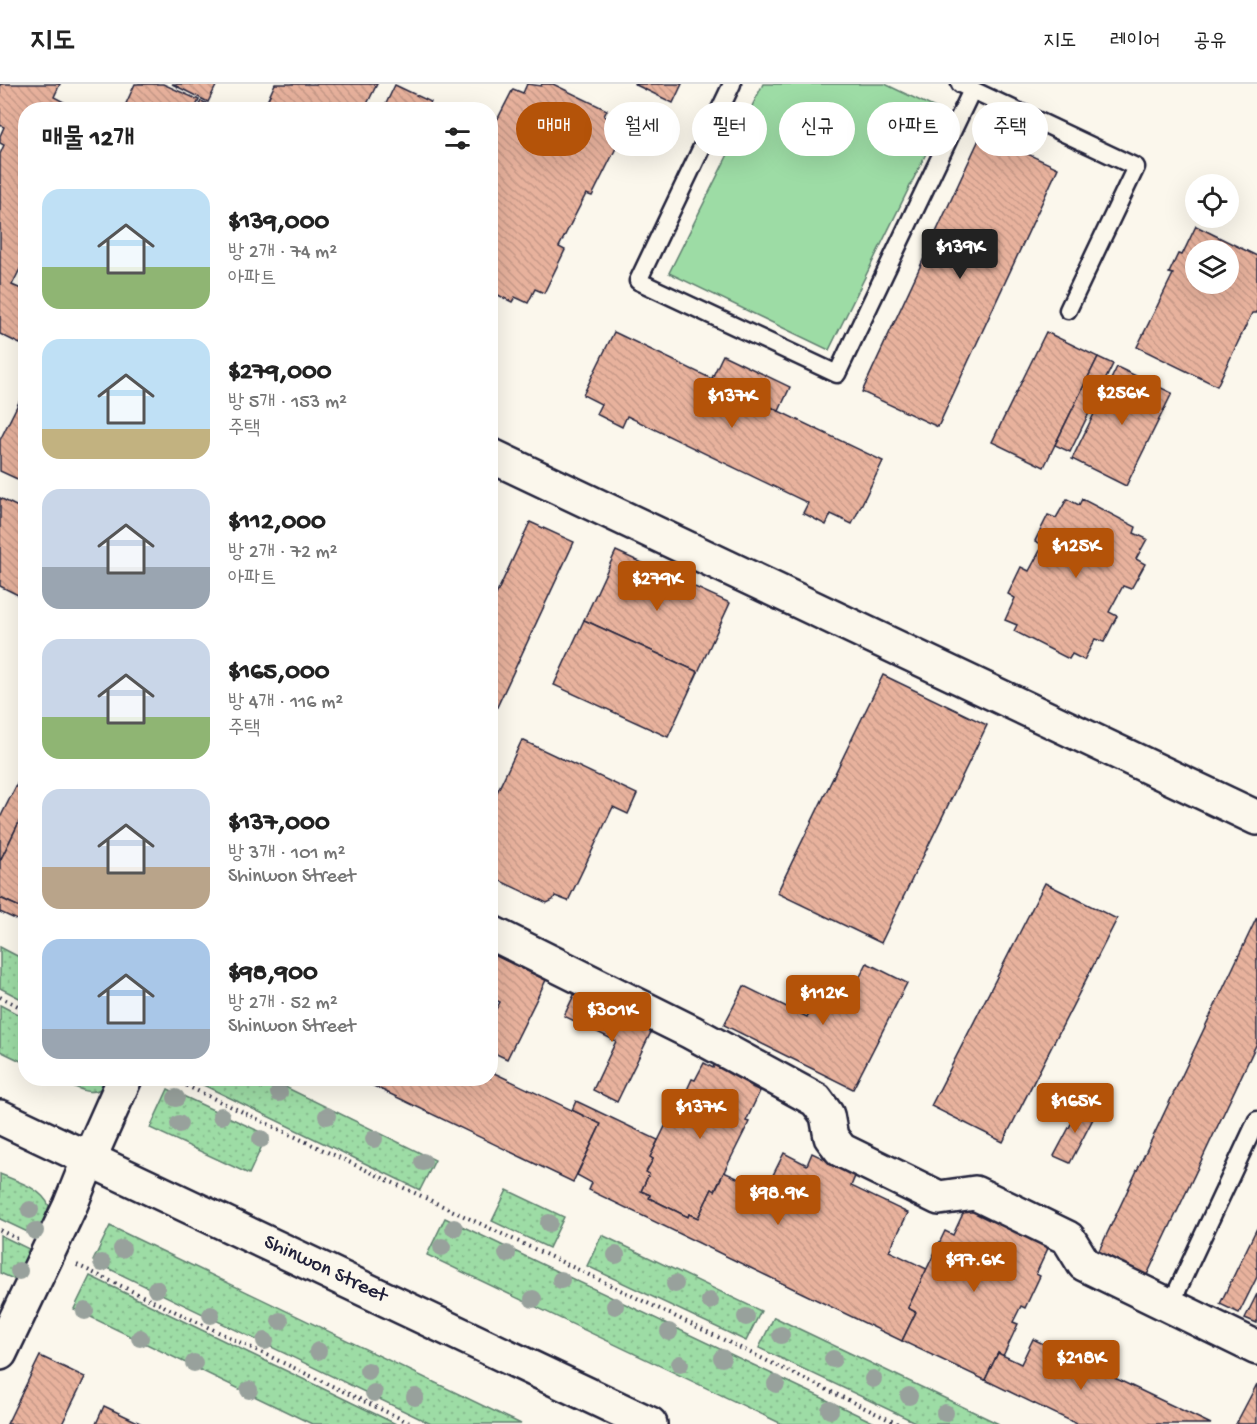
<!DOCTYPE html>
<html lang="ko">
<meta charset="utf-8">
<style>
:root{--surface:#fff;--page:#f6f6f6;--text:#222;--muted:#767676;--line:#e0e0e0;--accent:#b45309}
body{margin:0;font-family:"Gochi Hand","Poor Story",sans-serif;background:var(--page);color:var(--text);height:100vh;display:flex;flex-direction:column;font-size:22px;white-space:nowrap}
*{box-sizing:border-box;margin:0}
p{font-size:20px;color:var(--muted)}
.icon{flex:none;width:33px;height:33px;fill:none;stroke:currentColor;stroke-width:2;stroke-linecap:round;stroke-linejoin:round}
.map{position:relative;flex:1;overflow:hidden}
.details{position:absolute;left:18px;top:18px;width:480px;height:984px;display:flex;flex-direction:column;background:var(--surface);border-radius:24px;box-shadow:0 6px 24px #0002}
.details>*{flex:none}
.hud{position:absolute;left:516px;top:18px;width:570px;height:54px;display:flex;gap:12px}
.tools{position:absolute;left:1185px;top:90px;display:grid;gap:12px}
.tools a{display:grid;place-items:center;width:54px;height:54px;border-radius:50%;background:var(--surface);box-shadow:0 6px 24px #0002;font-size:30px}
.price{position:absolute;translate:-50% -51px;padding:0 14px;border-radius:6px;background:var(--accent);color:#fff;font-size:20px;line-height:39px;filter:drop-shadow(0 2px 3px #0008)}
.price::after{content:'';position:absolute;left:50%;top:36px;width:18px;height:14px;margin-left:-9px;background:inherit;clip-path:polygon(0 0,100% 0,50% 100%)}
.price.selected{background:#222;color:#fff}
ul{padding:0;list-style:none}
li{display:flex;align-items:center;gap:18px;height:150px;padding:0 24px}
li span{display:grid;place-items:center;flex:none;width:168px;height:120px;border-radius:18px;color:#555}
li>.icon{margin-inline-start:auto}
span .icon{width:72px;height:72px;fill:#fffc;stroke-width:1}
li b{font-size:26px}
h2{display:flex;justify-content:space-between;align-items:center;height:72px;padding:0 24px;font-size:26px}
.chip{padding:0 21px;border-radius:27px;background:var(--surface);box-shadow:0 6px 24px #0002;font-size:21px;line-height:54px}
.chip.selected{background:var(--accent);color:#fff}
header{display:flex;align-items:center;gap:36px;box-sizing:border-box;height:84px;padding:0 30px;background:var(--surface);border-bottom:2px solid var(--line)}
header strong{font-size:28px}
nav{display:flex;gap:33px;margin-inline-start:auto;font-size:21px}
.map>svg:first-child{display:block}
.grass{fill:url(#grass-dots);stroke:#607f70;stroke-width:1.5}
.garden{fill:#9ddca5;stroke:#607f70;stroke-width:1.5}
.building{fill:url(#building-back-hatch);stroke:#22223b;stroke-width:1.5;fill-rule:evenodd}
.lines{fill:none;stroke-linecap:round;stroke-linejoin:round}
.lane-casing{stroke:#22223b;stroke-width:21}
.street-casing{stroke:#22223b;stroke-width:38}
.secondary-casing{stroke:#22223b;stroke-width:38}
.path{stroke:#22223b;stroke-width:4;stroke-dasharray:1.5 4.5;stroke-linecap:butt}
.lane{stroke:#fbf7ec;stroke-width:16}
.street{stroke:#fbf7ec;stroke-width:33}
.secondary{stroke:#fbf7ec;stroke-width:33}
.tree{fill:#98a19c}
.labels{text-anchor:middle;dominant-baseline:central;stroke-width:4.5;stroke-linejoin:round;paint-order:stroke}
.street-label{font-size:21px;fill:#22223b;stroke:#fbf7ec}
</style>
<header>
<strong>지도</strong>
<nav><a>지도</a><a>레이어</a><a>공유</a></nav>
</header>
<div class="map">
<svg width="1257" height="1340" viewBox="0 0 1257 1340">
<defs>
<pattern id="grass-dots" width="8" height="8" patternUnits="userSpaceOnUse" patternTransform="scale(1.5)"><rect width="8" height="8" fill="#9ddca5"/><path d="M2 2h.1M6 6h.1" fill="none" stroke="#87bc8f" stroke-width="1.8" stroke-linecap="round"/></pattern>
<pattern id="building-back-hatch" width="6" height="6" patternUnits="userSpaceOnUse" patternTransform="scale(1.5)"><rect width="6" height="6" fill="#e8b29d"/><path d="M-1 5l2 2M0 0l6 6M5-1l2 2" fill="none" stroke="#c79988"/></pattern>
</defs>
<rect width="100%" height="100%" fill="#fbf7ec"/>
<filter id="ink" filterUnits="userSpaceOnUse"><feTurbulence type="fractalNoise" baseFrequency=".0167" numOctaves="2"/><feDisplacementMap in="SourceGraphic" scale="12" xChannelSelector="R" yChannelSelector="G"/><feConvolveMatrix kernelMatrix="1 2 1 2 8 2 1 2 1" color-interpolation-filters="sRGB"/></filter>
<g filter="url(#ink)">
<g class="grass">
<path d="M0,863L25,876V917L0,904Z"/>
<path d="M0,921L25,934V979L0,967Z"/>
<path d="M58,995H110C96,1018 77,1004 58,995Z"/>
<path d="M191,995H269L435,1076L420,1106Z"/>
<path d="M168,1005L267,1051L249,1090L150,1044Z"/>
<path d="M0,1090C16,1097 42,1104 49,1122L38,1153L0,1135Z"/>
<path d="M507,1106L564,1133L549,1164L492,1137Z"/>
<path d="M445,1134L877,1340H782L427,1171Z"/>
<path d="M110,1142L521,1340H431L93,1177Z"/>
<path d="M0,1151L33,1167L18,1197L0,1189Z"/>
<path d="M602,1151L761,1227L746,1257L587,1182Z"/>
<path d="M90,1192L396,1340H312L74,1225Z"/>
<path d="M774,1233L999,1340H919L759,1264Z"/>
</g>
<path class="garden" d="M763,0H885L946,29L829,266L669,189Z"/>
<g class="building">
<path d="M0,0H60L54,13L79,26H26V173L12,201L26,207V249L20,260L0,250V70L4,61L0,59V52L4,43L0,41Z"/>
<path d="M135,0H163L199,16L194,26H127L124,24Z"/>
<path d="M172,0H217L208,18Z"/>
<path d="M275,0H377L364,26H263Z"/>
<path d="M527,0L541,2L542,0H553L607,26L604,32L617,39L611,51L620,56L592,112L586,110L559,163L565,166L544,209L535,205L528,219L515,213L512,218L490,207V75L496,65L490,62V50L513,5L523,9Z"/>
<path d="M634,0H682L673,19Z"/>
<path d="M395,1L431,18L427,26H383Z"/>
<path d="M201,17L220,26H197Z"/>
<path d="M982,49L1058,84L938,343L862,308Z"/>
<path d="M1196,142L1257,172V229H1252L1217,302L1137,263L1173,190L1169,189L1178,170L1182,171ZM1196,166H1228V200H1196Z"/>
<path d="M614,248L883,377L852,440L831,430L826,441L803,429L808,419L627,332L622,343L596,330L601,320L583,311Z"/>
<path d="M1046,248L1098,273L1044,383L992,358Z"/>
<path d="M723,271L790,303L779,327L712,294Z"/>
<path d="M1098,273L1113,280L1070,368L1055,361Z"/>
<path d="M1117,283L1172,309L1126,402L1072,375Z"/>
<path d="M26,304V399L0,387V356Z"/>
<path d="M0,414L26,427V515L0,502Z"/>
<path d="M1067,415L1079,421L1082,415L1136,443L1134,449L1147,455L1136,475L1145,480L1131,505L1123,502L1109,528L1117,532L1104,558L1095,555L1084,576L1072,570L1069,575L1014,547L1017,541L1005,536L1015,514L1008,510L1021,483L1029,487L1043,461L1035,457L1048,431L1056,434Z"/>
<path d="M530,438L574,458L490,638V524Z"/>
<path d="M616,467L730,519L698,588L584,536Z"/>
<path d="M584,536L698,588L668,653L554,601Z"/>
<path d="M883,591L987,641L881,859L777,809Z"/>
<path d="M522,656L637,710L628,730L613,723L568,817L555,812L553,816L547,819L490,792V723Z"/>
<path d="M26,682V724L0,777V734Z"/>
<path d="M26,724V826L0,814V777Z"/>
<path d="M1045,799L1117,835L1003,1058L931,1022Z"/>
<path d="M0,814L26,826V840L0,828Z"/>
<path d="M1257,833V959L1146,1193L1097,1171Z"/>
<path d="M494,871L546,896L507,975L490,967V936L500,918L490,913V879Z"/>
<path d="M867,879L907,899L853,1005L724,941L744,902L807,933L815,916L841,929Z"/>
<path d="M575,909L652,946L617,1018L593,1006L616,957L564,932Z"/>
<path d="M704,979L713,984L714,981L753,1000L752,1003L760,1007L746,1037L749,1038L724,1088L715,1107L712,1105L698,1134L689,1130L688,1133L649,1114L650,1111L641,1107L649,1090L646,1088L653,1075L650,1073L683,1006L686,1008L692,995L695,996Z"/>
<path d="M490,987L601,1040L573,1098L357,994H490Z"/>
<path d="M576,1017L658,1056L650,1073L653,1075L646,1088L649,1090L641,1107L650,1111L649,1114L688,1133L689,1130L698,1134L712,1105L715,1107L724,1088L765,1107L784,1069L807,1081L812,1069L856,1090L851,1102L908,1129L889,1167L927,1185L908,1224L916,1228L902,1257L589,1106L592,1099L577,1091L601,1040L572,1026Z"/>
<path d="M1081,1021L1096,1029L1070,1079L1054,1072Z"/>
<path d="M966,1123L1049,1162L1036,1190L1040,1192L1025,1224L1021,1222L1013,1238L1018,1240L1003,1272L998,1269L985,1296L902,1257L916,1228L908,1224L945,1147L953,1151Z"/>
<path d="M1257,1144V1193L1239,1229L1220,1220Z"/>
<path d="M1257,1210V1239L1245,1234Z"/>
<path d="M1033,1255L1211,1340H1077L985,1296L998,1269L1021,1280Z"/>
<path d="M40,1272L85,1293L62,1340H7Z"/>
<path d="M1257,1300V1340H1236Z"/>
<path d="M104,1322L142,1340H96Z"/>
</g>
<g class="lines">
<defs>
<g id="lane">
<path d="M732,0L638,197L837,290L972,6"/>
<path d="M960,0L1136,83L1068,226"/>
<path d="M1170,1222L1257,1036"/>
</g>
<g id="street">
<path d="M490,371L1257,734"/>
<path d="M490,848L691,948L816,1016L827,1031L831,1053L841,1066L939,1114L975,1109L1068,1154L1084,1180L1257,1264"/>
<path d="M0,1269L70,1122L89,1075L125,994"/>
</g>
<path id="secondary" d="M0,1033L650,1340"/>
</defs>
<use href="#lane" class="lane-casing"/>
<use href="#street" class="street-casing"/>
<use href="#secondary" class="secondary-casing"/>
<g class="path">
<path d="M0,913L26,926"/>
<path d="M170,994L583,1188L898,1340"/>
<path d="M0,1146L18,1155"/>
<path d="M77,1181L412,1340"/>
</g>
<use href="#lane" class="lane"/>
<use href="#street" class="street"/>
<use href="#secondary" class="secondary"/>
</g>
<g class="tree">
<circle cx="279" cy="1009" r="9"/>
<circle cx="176" cy="1014" r="9"/>
<circle cx="221" cy="1032" r="9"/>
<circle cx="327" cy="1032" r="9"/>
<circle cx="179" cy="1040" r="9"/>
<circle cx="261" cy="1055" r="9"/>
<circle cx="374" cy="1055" r="9"/>
<circle cx="423" cy="1078" r="9"/>
<circle cx="30" cy="1126" r="9"/>
<circle cx="549" cy="1139" r="9"/>
<circle cx="454" cy="1144" r="9"/>
<circle cx="35" cy="1147" r="9"/>
<circle cx="442" cy="1163" r="9"/>
<circle cx="122" cy="1165" r="9"/>
<circle cx="507" cy="1170" r="9"/>
<circle cx="616" cy="1171" r="9"/>
<circle cx="102" cy="1179" r="9"/>
<circle cx="19" cy="1187" r="9"/>
<circle cx="561" cy="1196" r="9"/>
<circle cx="675" cy="1200" r="9"/>
<circle cx="156" cy="1205" r="9"/>
<circle cx="533" cy="1215" r="9"/>
<circle cx="710" cy="1217" r="9"/>
<circle cx="615" cy="1222" r="9"/>
<circle cx="85" cy="1227" r="9"/>
<circle cx="211" cy="1231" r="9"/>
<circle cx="746" cy="1233" r="9"/>
<circle cx="280" cy="1237" r="9"/>
<circle cx="669" cy="1248" r="9"/>
<circle cx="781" cy="1251" r="9"/>
<circle cx="140" cy="1254" r="9"/>
<circle cx="265" cy="1257" r="9"/>
<circle cx="318" cy="1267" r="9"/>
<circle cx="722" cy="1274" r="9"/>
<circle cx="833" cy="1275" r="9"/>
<circle cx="194" cy="1279" r="9"/>
<circle cx="680" cy="1280" r="9"/>
<circle cx="368" cy="1287" r="9"/>
<circle cx="873" cy="1295" r="9"/>
<circle cx="776" cy="1300" r="9"/>
<circle cx="249" cy="1306" r="9"/>
<circle cx="374" cy="1309" r="9"/>
<circle cx="909" cy="1312" r="9"/>
<circle cx="415" cy="1313" r="9"/>
<circle cx="830" cy="1326" r="9"/>
<circle cx="945" cy="1329" r="9"/>
</g>
</g>
<g class="labels">
<g class="street-label">
<text transform="translate(325 1186) rotate(25)">Shinwon Street</text>
</g>
</g>
</svg>
<div class="tools">
<a><svg class="icon" aria-label="locate" viewBox="0 0 24 24"><circle cx="12" cy="12" r="6"/><path d="M12 2v4M12 18v4M2 12h4M18 12h4"/></svg></a>
<a><svg class="icon" aria-label="layers" viewBox="0 0 24 24"><path d="M12 4l9 5-9 5-9-5zM3 14l9 5 9-5"/></svg></a>
</div>
<b class="price selected" style="left:960px;top:196px">$139K</b>
<b class="price" style="left:1122px;top:342px">$256K</b>
<b class="price" style="left:732px;top:345px">$137K</b>
<b class="price" style="left:1076px;top:495px">$125K</b>
<b class="price" style="left:657px;top:528px">$279K</b>
<b class="price" style="left:823px;top:942px">$112K</b>
<b class="price" style="left:612px;top:959px">$301K</b>
<b class="price" style="left:1075px;top:1050px">$165K</b>
<b class="price" style="left:700px;top:1056px">$137K</b>
<b class="price" style="left:778px;top:1142px">$98.9K</b>
<b class="price" style="left:974px;top:1209px">$97.6K</b>
<b class="price" style="left:1081px;top:1307px">$218K</b>
<div class="hud">
<a class="chip selected">매매</a>
<a class="chip">월세</a>
<a class="chip">필터</a>
<a class="chip">신규</a>
<a class="chip">아파트</a>
<a class="chip">주택</a>
</div>
<section class="details">
<h2>매물 12개<svg class="icon" aria-label="filters" viewBox="0 0 24 24"><path d="M4 7h16M4 17h16"/><circle cx="9" cy="7" r="2"/><circle cx="15" cy="17" r="2"/></svg></h2>
<ul>
<li><span style="background:linear-gradient(#bfe0f5 65%,#8fb573 0)"><svg class="icon" aria-label="home" viewBox="0 0 24 24"><path d="M3 11l9-7 9 7M6 9v11h12V9"/></svg></span><div><b>$139,000</b><p>방 2개 · 74 m²</p><p>아파트</p></div></li>
<li><span style="background:linear-gradient(#bfe0f5 75%,#c2b280 0)"><svg class="icon" aria-label="home" viewBox="0 0 24 24"><path d="M3 11l9-7 9 7M6 9v11h12V9"/></svg></span><div><b>$279,000</b><p>방 5개 · 153 m²</p><p>주택</p></div></li>
<li><span style="background:linear-gradient(#c9d6e8 65%,#9aa5b1 0)"><svg class="icon" aria-label="home" viewBox="0 0 24 24"><path d="M3 11l9-7 9 7M6 9v11h12V9"/></svg></span><div><b>$112,000</b><p>방 2개 · 72 m²</p><p>아파트</p></div></li>
<li><span style="background:linear-gradient(#c9d6e8 65%,#8fb573 0)"><svg class="icon" aria-label="home" viewBox="0 0 24 24"><path d="M3 11l9-7 9 7M6 9v11h12V9"/></svg></span><div><b>$165,000</b><p>방 4개 · 116 m²</p><p>주택</p></div></li>
<li><span style="background:linear-gradient(#c9d6e8 65%,#b9a48a 0)"><svg class="icon" aria-label="home" viewBox="0 0 24 24"><path d="M3 11l9-7 9 7M6 9v11h12V9"/></svg></span><div><b>$137,000</b><p>방 3개 · 101 m²</p><p>Shinwon Street</p></div></li>
<li><span style="background:linear-gradient(#a9c7e8 75%,#9aa5b1 0)"><svg class="icon" aria-label="home" viewBox="0 0 24 24"><path d="M3 11l9-7 9 7M6 9v11h12V9"/></svg></span><div><b>$98,900</b><p>방 2개 · 52 m²</p><p>Shinwon Street</p></div></li>
</ul>
</section>
</div>
